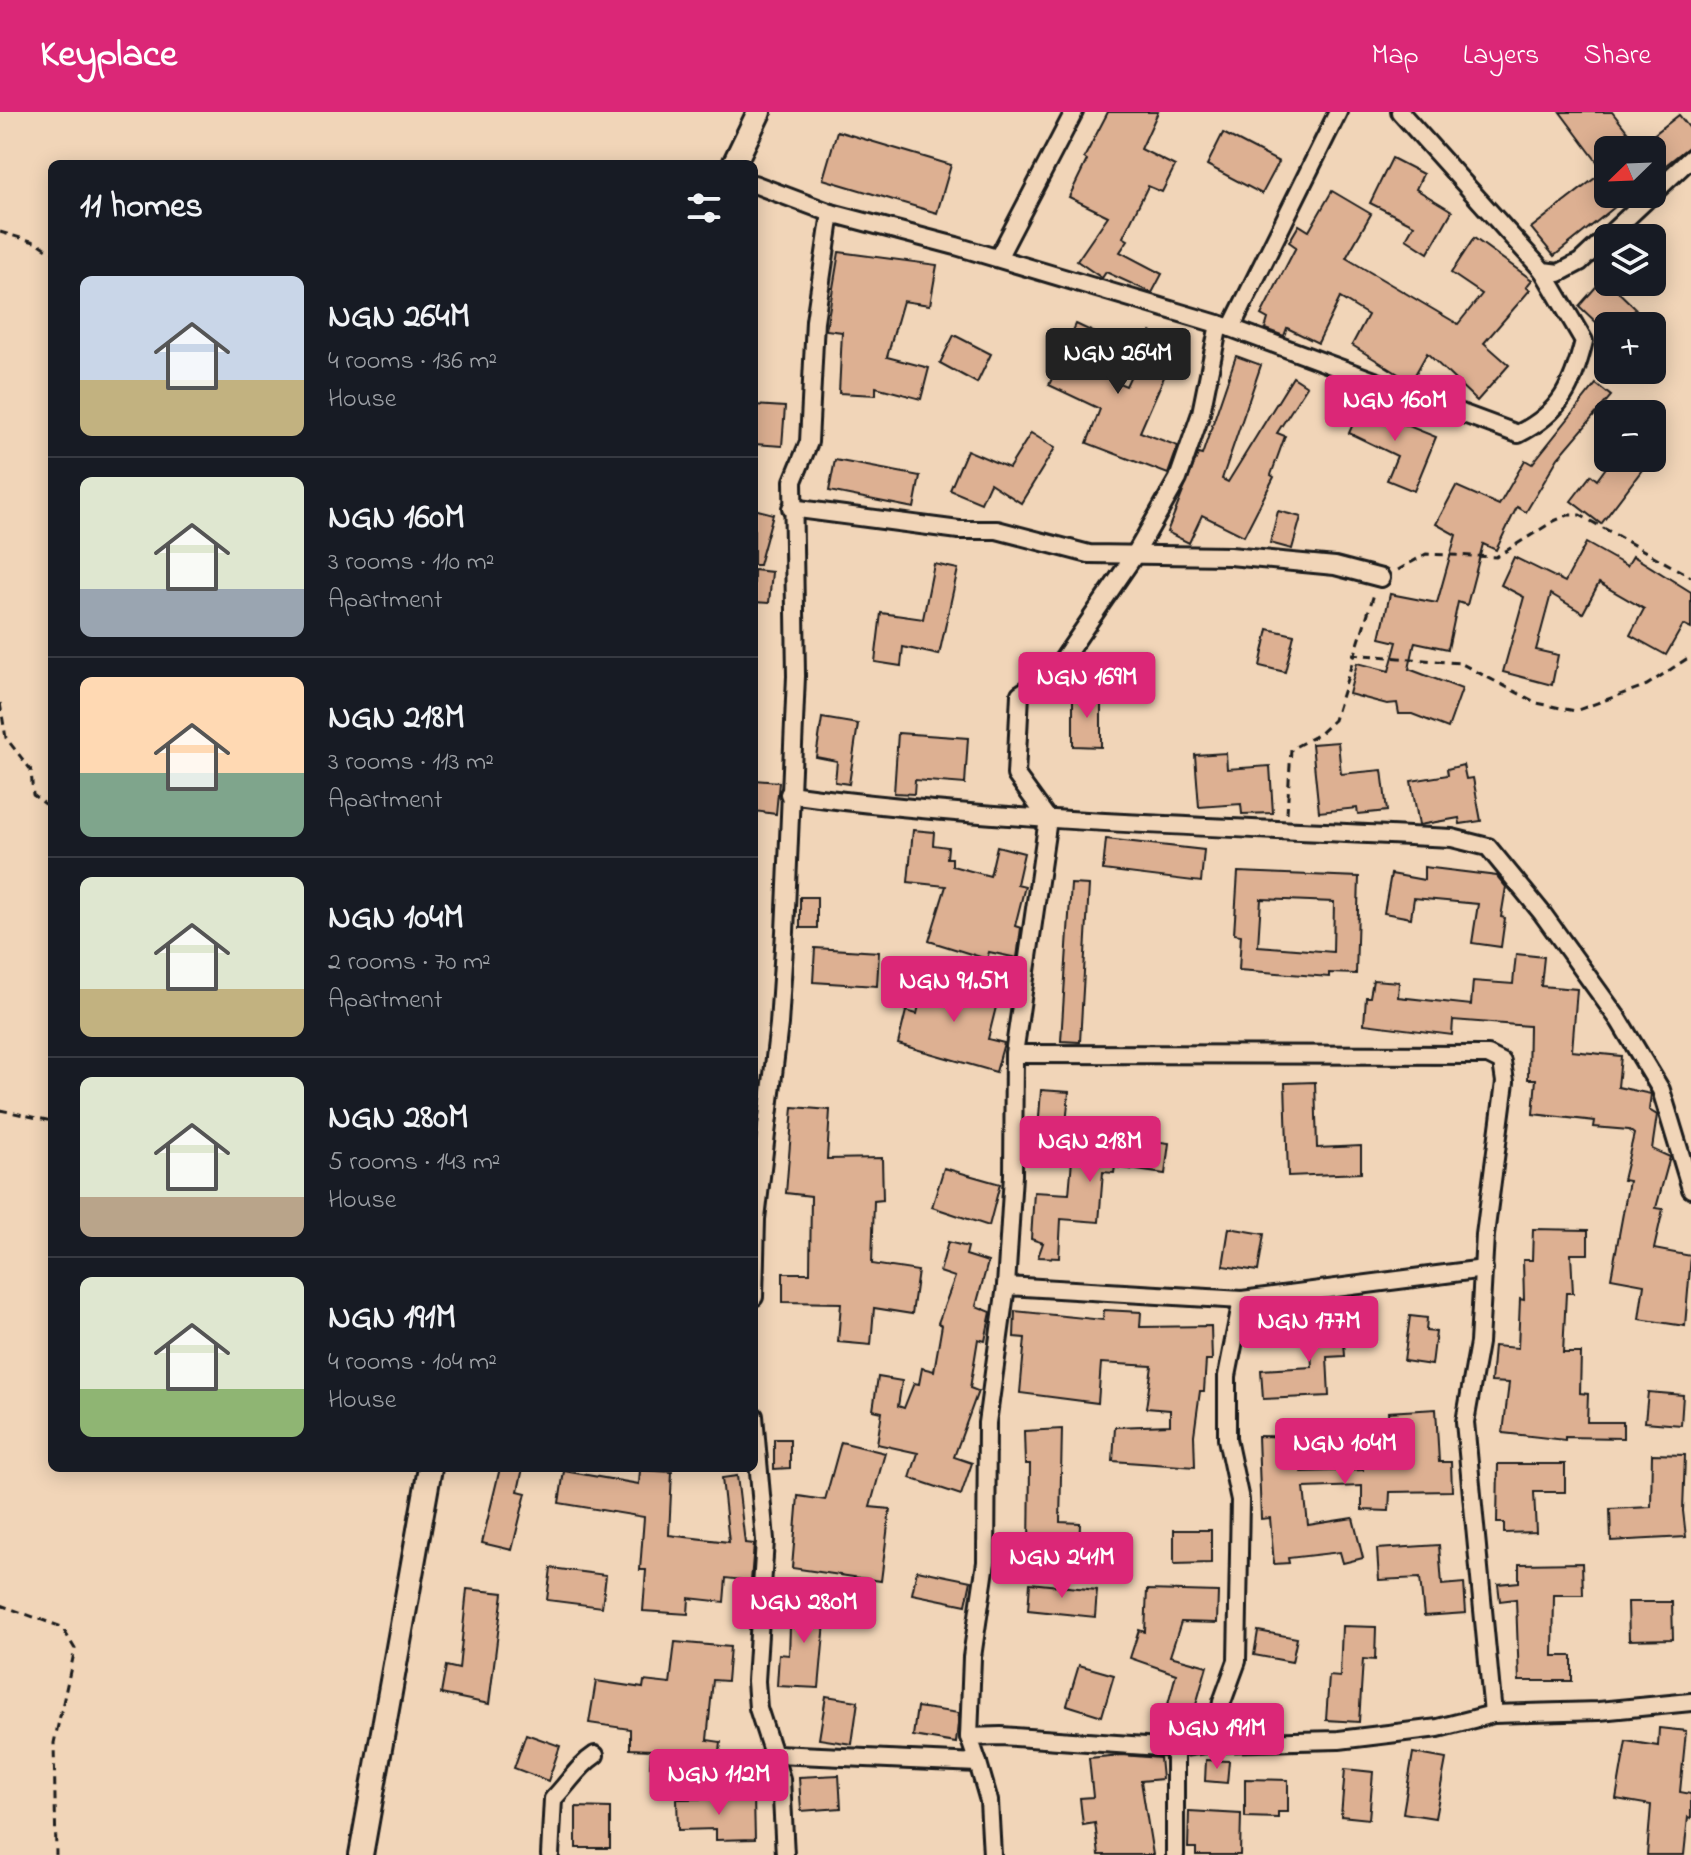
<!DOCTYPE html>
<meta charset="utf-8">
<style>
:root{--surface:#171b24;--page:#242831;--text:#f1f3f6;--muted:#9ea1a6;--line:#363941;--accent:#db2777}
body{margin:0;font-family:"Indie Flower",sans-serif;background:var(--page);color:var(--text);height:100vh;display:flex;flex-direction:column;font-size:30px;white-space:nowrap}
*{box-sizing:border-box;margin:0}
p{font-size:26px;color:var(--muted)}
.icon{flex:none;width:44px;height:44px;fill:none;stroke:currentColor;stroke-width:2;stroke-linecap:round;stroke-linejoin:round}
.map{position:relative;flex:1;overflow:hidden}
.sheet{position:absolute;left:48px;top:48px;width:710px;height:1312px;display:flex;flex-direction:column;background:var(--surface);border-radius:12px;box-shadow:0 4px 20px #0003}
.sheet>*{flex:none}
.needle{width:52px;rotate:247deg}
.controls{position:absolute;left:1594px;top:24px;display:grid;gap:16px}
.controls a{display:grid;place-items:center;width:72px;height:72px;border-radius:12px;background:var(--surface);box-shadow:0 4px 20px #0003;font-size:40px}
.price{position:absolute;translate:-50% -68px;padding:0 18px;border-radius:8px;background:var(--accent);color:#fff;font-size:26px;line-height:52px;filter:drop-shadow(0 2px 4px #0008)}
.price::after{content:'';position:absolute;left:50%;top:48px;width:24px;height:18px;margin-left:-12px;background:inherit;clip-path:polygon(0 0,100% 0,50% 100%)}
.price.current{background:#222;color:#fff}
ul{padding:0;list-style:none}
li{display:flex;align-items:center;gap:24px;height:200px;padding:0 32px}
li+li{border-top:2px solid var(--line)}
li span{display:grid;place-items:center;flex:none;width:224px;height:160px;border-radius:12px;color:#555}
li>.icon{margin-inline-start:auto}
span .icon{width:96px;height:96px;fill:#fffc;stroke-width:1}
li b{font-size:34px}
h2{display:flex;justify-content:space-between;align-items:center;height:96px;padding:0 32px;font-size:34px}
header{display:flex;align-items:center;gap:48px;box-sizing:border-box;height:112px;padding:0 40px;background:var(--accent);color:#fff}
header strong{font-size:38px}
nav{display:flex;gap:44px;margin-inline-start:auto;font-size:28px}
.map>svg:first-child{display:block}
.building{fill:#ddb092;stroke:#1c1c1c;stroke-width:2;fill-rule:evenodd}
.lines{fill:none;stroke-linecap:round;stroke-linejoin:round}
.street-casing{stroke:#1c1c1c;stroke-width:22}
.secondary-casing{stroke:#1c1c1c;stroke-width:28}
.path{stroke:#1c1c1c;stroke-width:3;stroke-dasharray:8 6;stroke-linecap:butt}
.street{stroke:#f1d5b8;stroke-width:16}
.secondary{stroke:#f1d5b8;stroke-width:22}
</style>
<header>
<strong>Keyplace</strong>
<nav><a>Map</a><a>Layers</a><a>Share</a></nav>
</header>
<div class="map">
<svg width="1691" height="1743" viewBox="0 0 1691 1743">
<rect width="100%" height="100%" fill="#f1d5b8"/>
<filter id="ink" filterUnits="userSpaceOnUse"><feTurbulence type="fractalNoise" baseFrequency=".0125" numOctaves="2"/><feDisplacementMap in="SourceGraphic" scale="16" xChannelSelector="R" yChannelSelector="G"/><feConvolveMatrix kernelMatrix="1 2 1 2 8 2 1 2 1" color-interpolation-filters="sRGB"/></filter>
<g filter="url(#ink)">
<g class="building">
<path d="M1108,0H1158L1141,37L1175,54L1162,80L1148,74L1123,125L1128,128L1120,140L1162,162L1152,181L1106,160L1102,166L1077,149L1108,104L1069,85L1087,48L1084,46Z"/>
<path d="M1560,0H1612L1639,34L1679,3L1691,18V33L1652,64V38H1608V82H1631L1554,144L1531,116L1604,59Z"/>
<path d="M837,19L951,53L937,101L823,67Z"/>
<path d="M1223,21L1279,50L1262,82L1207,53Z"/>
<path d="M1392,46L1423,62L1416,77L1452,99L1428,141L1406,127L1414,113L1370,91Z"/>
<path d="M1332,79L1371,102L1346,146L1458,212L1482,182L1451,161L1474,126L1532,168L1526,175L1530,178L1484,231L1509,253L1477,289L1427,241L1411,270L1352,233L1368,203L1340,186L1318,231L1287,216L1284,224L1265,217L1268,207L1261,203L1296,135L1289,130L1299,113L1309,119Z"/>
<path d="M839,140L937,153L930,193L903,189L887,245L929,256L921,287L876,275V283L839,281L842,220L826,218Z"/>
<path d="M1604,166L1636,197L1620,214H1600L1579,194Z"/>
<path d="M1076,212L1112,229L1097,262L1126,274L1151,220L1178,233L1140,320L1178,334L1168,362L1087,331L1100,297L1049,273Z"/>
<path d="M954,223L991,242L977,271L940,251Z"/>
<path d="M1236,244L1261,253L1222,367L1228,370L1293,265L1307,274L1277,321L1285,324L1271,363L1274,365L1244,424L1202,403L1189,431L1167,420L1198,342L1202,343Z"/>
<path d="M1596,272L1611,284L1558,346L1526,400L1517,395L1496,438L1483,432L1467,493L1458,490L1448,537L1415,530L1409,557L1462,577L1448,616L1412,602H1399L1397,591L1387,592L1349,582L1357,551L1389,559L1397,530L1380,526L1390,482L1437,491L1456,423L1436,412L1456,374L1499,393L1525,348L1532,352Z"/>
<path d="M1364,287L1393,301L1391,307L1436,325L1414,379L1387,368L1397,344L1349,321Z"/>
<path d="M754,293L785,295L782,334L754,332Z"/>
<path d="M1031,321L1055,336L1021,391L990,371L981,391L950,378L967,338L1009,356Z"/>
<path d="M1613,346H1651L1601,412L1571,389L1591,363L1597,368Z"/>
<path d="M835,348L920,364L914,396L829,379Z"/>
<path d="M754,397L773,402L759,453H754Z"/>
<path d="M1278,399L1301,405L1292,437L1270,431Z"/>
<path d="M1586,431L1627,454L1633,444L1691,480V517L1683,513L1666,543L1630,523L1644,497L1599,471L1583,501L1551,482L1536,538L1558,543L1552,573L1503,560L1524,485L1501,473L1514,445L1565,470Z"/>
<path d="M934,452L958,457L939,543L903,535L901,554L875,550L881,501L923,507Z"/>
<path d="M754,458L772,460L769,491L754,490Z"/>
<path d="M1268,517L1294,523L1285,560L1260,554Z"/>
<path d="M1073,581H1101V635L1073,634Z"/>
<path d="M822,606L858,612L849,672L835,670L837,649L816,645Z"/>
<path d="M898,621L968,626L965,672L915,668L914,682L894,681Z"/>
<path d="M1338,630L1341,662L1382,658L1387,699L1358,702L1357,696L1319,700L1312,632Z"/>
<path d="M1226,641L1227,657L1270,654L1273,701L1242,702L1241,692L1199,695L1195,643Z"/>
<path d="M1463,653L1466,667L1473,666L1481,709L1460,712L1459,706L1419,713L1411,669L1448,663L1447,657Z"/>
<path d="M754,668L779,670L776,702L754,699Z"/>
<path d="M913,718L934,720L933,733L948,735L947,746H952V754L990,764L997,734L1024,741L1017,772L1025,774L1015,814L1021,816L1017,846L989,840L987,847L929,829L946,774L908,770Z"/>
<path d="M1106,727L1204,738L1201,770L1103,758Z"/>
<path d="M1424,755L1497,764L1506,775L1501,805L1505,806L1501,835L1472,831L1478,792L1414,786L1411,806L1384,801L1391,762L1424,768Z"/>
<path d="M1238,760L1359,765L1356,862L1329,861V865L1239,858L1241,823L1234,822ZM1261,787L1334,790L1333,840L1258,834Z"/>
<path d="M1071,772L1089,773L1080,930L1061,929Z"/>
<rect x="800" y="785" width="17" height="31"/>
<path d="M815,836L879,840L877,874L813,870Z"/>
<path d="M1516,842L1544,845L1541,874L1577,877L1572,939L1621,944L1618,975L1651,982L1649,998L1657,1003L1652,1037L1670,1045L1656,1096L1663,1097L1654,1137L1691,1144L1685,1214L1639,1207L1644,1172L1611,1166L1629,1069L1623,1068L1634,1022L1629,1018L1594,1015L1595,1009L1533,1002L1536,967H1528L1529,914L1453,908L1452,923L1364,912L1366,885H1370L1373,868L1399,870L1398,885L1471,893L1473,869L1513,872Z"/>
<path d="M926,861L999,883L988,927L1004,931L996,960L898,932L906,899L917,902Z"/>
<path d="M1315,970L1317,1036L1361,1034V1061L1288,1064L1285,971Z"/>
<path d="M1041,978L1069,980L1064,1035L1037,1032Z"/>
<path d="M793,995L830,998L827,1047L882,1046L883,1088L874,1089L872,1152L918,1159L912,1202L874,1196L871,1233L838,1230L841,1191L783,1190V1161H810L811,1084L786,1081Z"/>
<path d="M1074,1025L1130,1029L1131,1026L1169,1031L1165,1062L1115,1055L1114,1061L1103,1060L1099,1110L1061,1107L1059,1146L1038,1145L1043,1131L1031,1127L1034,1080L1069,1082Z"/>
<path d="M944,1056L1000,1072L989,1114L932,1095Z"/>
<path d="M1229,1116L1264,1122L1258,1159L1223,1154Z"/>
<path d="M1533,1117L1588,1118V1142H1571L1573,1181H1566L1563,1241H1581L1580,1281L1588,1282L1587,1310H1623V1326L1565,1325V1328L1503,1321L1509,1271L1491,1270L1494,1234L1518,1236L1520,1187L1524,1188L1523,1148H1532Z"/>
<path d="M948,1130L968,1135L966,1143L988,1150L976,1194L991,1200L985,1229L978,1227L970,1276L978,1279L954,1345L972,1351L961,1383L910,1366L918,1341L877,1332L882,1300L873,1298L878,1265L902,1269L898,1294L904,1296L914,1271L919,1272L922,1256L934,1259L942,1213L938,1211L955,1165L940,1160Z"/>
<path d="M1104,1198L1141,1200L1140,1215L1211,1214L1212,1248H1206L1204,1279H1200L1194,1323L1195,1355L1113,1349L1115,1315L1170,1313V1298L1146,1296L1152,1254L1101,1251L1098,1291L1020,1281L1025,1226L1014,1225L1015,1199L1103,1208Z"/>
<path d="M1342,1204L1345,1244L1327,1245L1329,1284L1263,1287L1261,1258L1312,1255L1309,1206Z"/>
<path d="M1410,1204L1427,1206L1426,1219L1436,1220L1432,1253L1404,1249Z"/>
<path d="M1648,1280L1683,1283L1681,1313L1645,1310Z"/>
<path d="M1436,1297L1439,1350H1451L1452,1379L1390,1380L1389,1399L1362,1398V1374L1304,1376L1308,1413L1353,1406L1363,1446L1343,1451L1340,1440L1288,1446L1289,1451L1274,1452L1270,1406L1261,1407L1258,1324L1302,1325V1360L1363,1358V1352L1391,1353L1388,1300Z"/>
<path d="M1062,1317L1060,1410L1080,1411L1079,1441L1029,1439L1030,1352H1025L1024,1319Z"/>
<path d="M774,1327H790V1356L774,1357Z"/>
<path d="M841,1330L885,1341L870,1395L890,1397L881,1469L792,1456L798,1384L825,1388Z"/>
<path d="M1652,1342L1685,1343L1683,1399L1686,1425L1611,1429L1610,1397L1651,1395Z"/>
<path d="M1498,1352H1565V1380H1534L1536,1420L1504,1421V1411H1497Z"/>
<path d="M500,1356H523L518,1379L526,1381L512,1438L482,1431Z"/>
<path d="M640,1358L672,1360L669,1423L729,1430L722,1366L737,1364L745,1431L754,1432L751,1469L726,1466L724,1490L689,1486L688,1502L643,1499L646,1458H640L644,1405L559,1391L564,1359L639,1372Z"/>
<path d="M1174,1418H1211V1451L1174,1452Z"/>
<path d="M1439,1433L1442,1473L1464,1471L1466,1501L1424,1504L1420,1466L1379,1468L1377,1437Z"/>
<path d="M1582,1451L1583,1483H1554L1553,1544H1572V1569H1519L1516,1487L1500,1489L1498,1472L1519,1470V1452Z"/>
<path d="M551,1456L606,1463L602,1495L547,1488Z"/>
<path d="M917,1458L971,1469L966,1493L912,1482Z"/>
<path d="M1030,1471L1097,1478L1095,1505L1028,1498Z"/>
<path d="M467,1477L503,1481L489,1592L441,1582L446,1554L459,1557Z"/>
<path d="M1147,1478L1218,1480L1217,1511L1181,1510L1170,1544L1207,1554L1192,1607L1166,1600L1176,1562L1130,1546L1139,1518L1145,1520Z"/>
<path d="M791,1487L827,1488L819,1576L777,1574L779,1542L789,1543Z"/>
<path d="M1628,1490H1672L1673,1527L1629,1528Z"/>
<path d="M1342,1514L1376,1515L1375,1548L1363,1547L1359,1610L1326,1608L1329,1564L1340,1565Z"/>
<path d="M1258,1519L1297,1526L1292,1550L1254,1543Z"/>
<path d="M675,1530L730,1535L727,1569L713,1568L707,1628L721,1630L718,1661L650,1654L651,1638L630,1637V1617L589,1611L596,1569L643,1576L644,1569L670,1572Z"/>
<path d="M1079,1553L1114,1563L1102,1604L1067,1593Z"/>
<path d="M826,1584L858,1589L852,1632L819,1627Z"/>
<path d="M917,1595L959,1601L956,1631L913,1624Z"/>
<path d="M1659,1616L1686,1619L1680,1680L1691,1682V1706L1688,1705L1684,1743H1647L1651,1693L1616,1687L1626,1629L1658,1634Z"/>
<path d="M526,1622L560,1634L548,1669L514,1656Z"/>
<path d="M1413,1641L1446,1647L1435,1706L1403,1701Z"/>
<path d="M1122,1643L1160,1646L1162,1667L1141,1669L1153,1743H1099L1095,1711L1083,1713L1080,1686L1093,1685L1089,1646Z"/>
<path d="M1206,1648L1229,1649L1227,1671L1205,1669Z"/>
<path d="M1345,1657L1373,1660L1369,1707L1341,1704Z"/>
<path d="M839,1663L841,1696L801,1699L799,1665Z"/>
<path d="M1245,1667L1288,1668V1700H1278V1706L1245,1705Z"/>
<path d="M754,1686L755,1727L716,1728V1717L678,1718L677,1687Z"/>
<path d="M576,1695L610,1696V1736H576Z"/>
<path d="M1189,1699L1241,1702L1240,1743H1196V1736H1188Z"/>
</g>
<g class="lines">
<defs>
<g id="street">
<path d="M1400,0L1543,159L1559,161L1580,150L1691,46"/>
<path d="M754,72L831,101L956,134L1231,216L1518,322C1561,301 1573,273 1584,229L1543,159"/>
<path d="M998,146L1074,0"/>
<path d="M1231,216L1338,0"/>
<path d="M791,396L959,418H997L1089,442L1230,444L1335,454L1381,466"/>
<path d="M789,682C1008,712 1231,714 1452,726L1488,735L1542,801L1619,908L1661,978L1691,1077"/>
<path d="M1014,942L1488,943L1502,950L1505,970L1485,1123L1479,1231L1465,1310L1493,1602"/>
<path d="M1006,1174L1242,1188"/>
<path d="M754,1185L756,1107L779,912L785,820L796,564L793,369L809,330L815,209L831,101"/>
<path d="M754,1304L765,1428L756,1569L758,1596L781,1667L785,1743"/>
<path d="M969,1625L972,1545L986,1450L987,1311L1006,1174L1013,1063L1014,942L1048,707L1016,663L1020,582L1055,559L1134,444L1178,367L1201,301L1219,212"/>
<path d="M1214,1631L1222,1590L1237,1549L1240,1388L1227,1327V1264L1242,1188L1484,1157"/>
<path d="M776,1642L978,1651L969,1625L1001,1624L1175,1636L1214,1631L1339,1628L1438,1616L1493,1602L1599,1599L1691,1590"/>
<path d="M978,1651L989,1689L992,1743"/>
<path d="M550,1743L553,1687C568,1672 578,1654 595,1643"/>
<path d="M1175,1743V1636"/>
</g>
<g id="secondary">
<path d="M734,52L759,0"/>
<path d="M361,1743L430,1356"/>
</g>
</defs>
<use href="#street" class="street-casing"/>
<use href="#secondary" class="secondary-casing"/>
<g class="path">
<path d="M0,120L38,131L52,140"/>
<path d="M1398,458L1426,442L1496,445L1554,409L1568,403H1580L1691,465"/>
<path d="M1352,542L1460,551L1537,591L1575,599L1647,573L1691,544"/>
<path d="M0,591L6,626L31,658L33,683L52,697"/>
<path d="M1287,701L1291,637L1319,622L1334,608L1374,482"/>
<path d="M0,998L52,1009"/>
<path d="M0,1493L62,1515L75,1537L54,1631L56,1743"/>
</g>
<use href="#street" class="street"/>
<use href="#secondary" class="secondary"/>
</g>
</g>
</svg>
<div class="controls">
<a><svg class="needle" viewBox="-14 -14 28 28"><path d="M0-13l5 13h-10z" fill="#e53935"/><path d="M0 13l5-13h-10z" fill="#9ea1a6"/></svg></a>
<a><svg class="icon" aria-label="layers" viewBox="0 0 24 24"><path d="M12 4l9 5-9 5-9-5zM3 14l9 5 9-5"/></svg></a>
<a>+</a>
<a>−</a>
</div>
<b class="price current" style="left:1118px;top:284px">NGN 264M</b>
<b class="price" style="left:1395px;top:331px">NGN 160M</b>
<b class="price" style="left:1087px;top:608px">NGN 169M</b>
<b class="price" style="left:954px;top:912px">NGN 91.5M</b>
<b class="price" style="left:1090px;top:1072px">NGN 218M</b>
<b class="price" style="left:1309px;top:1252px">NGN 177M</b>
<b class="price" style="left:1345px;top:1374px">NGN 104M</b>
<b class="price" style="left:1062px;top:1488px">NGN 241M</b>
<b class="price" style="left:804px;top:1533px">NGN 280M</b>
<b class="price" style="left:1217px;top:1659px">NGN 191M</b>
<b class="price" style="left:719px;top:1705px">NGN 112M</b>
<section class="sheet">
<h2>11 homes<svg class="icon" aria-label="filters" viewBox="0 0 24 24"><path d="M4 7h16M4 17h16"/><circle cx="9" cy="7" r="2"/><circle cx="15" cy="17" r="2"/></svg></h2>
<ul>
<li><span style="background:linear-gradient(#c9d6e8 65%,#c2b280 0)"><svg class="icon" aria-label="home" viewBox="0 0 24 24"><path d="M3 11l9-7 9 7M6 9v11h12V9"/></svg></span><div><b>NGN 264M</b><p>4 rooms · 136 m²</p><p>House</p></div></li>
<li><span style="background:linear-gradient(#dfe7d0 70%,#9aa5b1 0)"><svg class="icon" aria-label="home" viewBox="0 0 24 24"><path d="M3 11l9-7 9 7M6 9v11h12V9"/></svg></span><div><b>NGN 160M</b><p>3 rooms · 110 m²</p><p>Apartment</p></div></li>
<li><span style="background:linear-gradient(#ffd9b3 60%,#7fa58c 0)"><svg class="icon" aria-label="home" viewBox="0 0 24 24"><path d="M3 11l9-7 9 7M6 9v11h12V9"/></svg></span><div><b>NGN 218M</b><p>3 rooms · 113 m²</p><p>Apartment</p></div></li>
<li><span style="background:linear-gradient(#dfe7d0 70%,#c2b280 0)"><svg class="icon" aria-label="home" viewBox="0 0 24 24"><path d="M3 11l9-7 9 7M6 9v11h12V9"/></svg></span><div><b>NGN 104M</b><p>2 rooms · 70 m²</p><p>Apartment</p></div></li>
<li><span style="background:linear-gradient(#dfe7d0 75%,#b9a48a 0)"><svg class="icon" aria-label="home" viewBox="0 0 24 24"><path d="M3 11l9-7 9 7M6 9v11h12V9"/></svg></span><div><b>NGN 280M</b><p>5 rooms · 143 m²</p><p>House</p></div></li>
<li><span style="background:linear-gradient(#dfe7d0 70%,#8fb573 0)"><svg class="icon" aria-label="home" viewBox="0 0 24 24"><path d="M3 11l9-7 9 7M6 9v11h12V9"/></svg></span><div><b>NGN 191M</b><p>4 rooms · 104 m²</p><p>House</p></div></li>
</ul>
</section>
</div>
